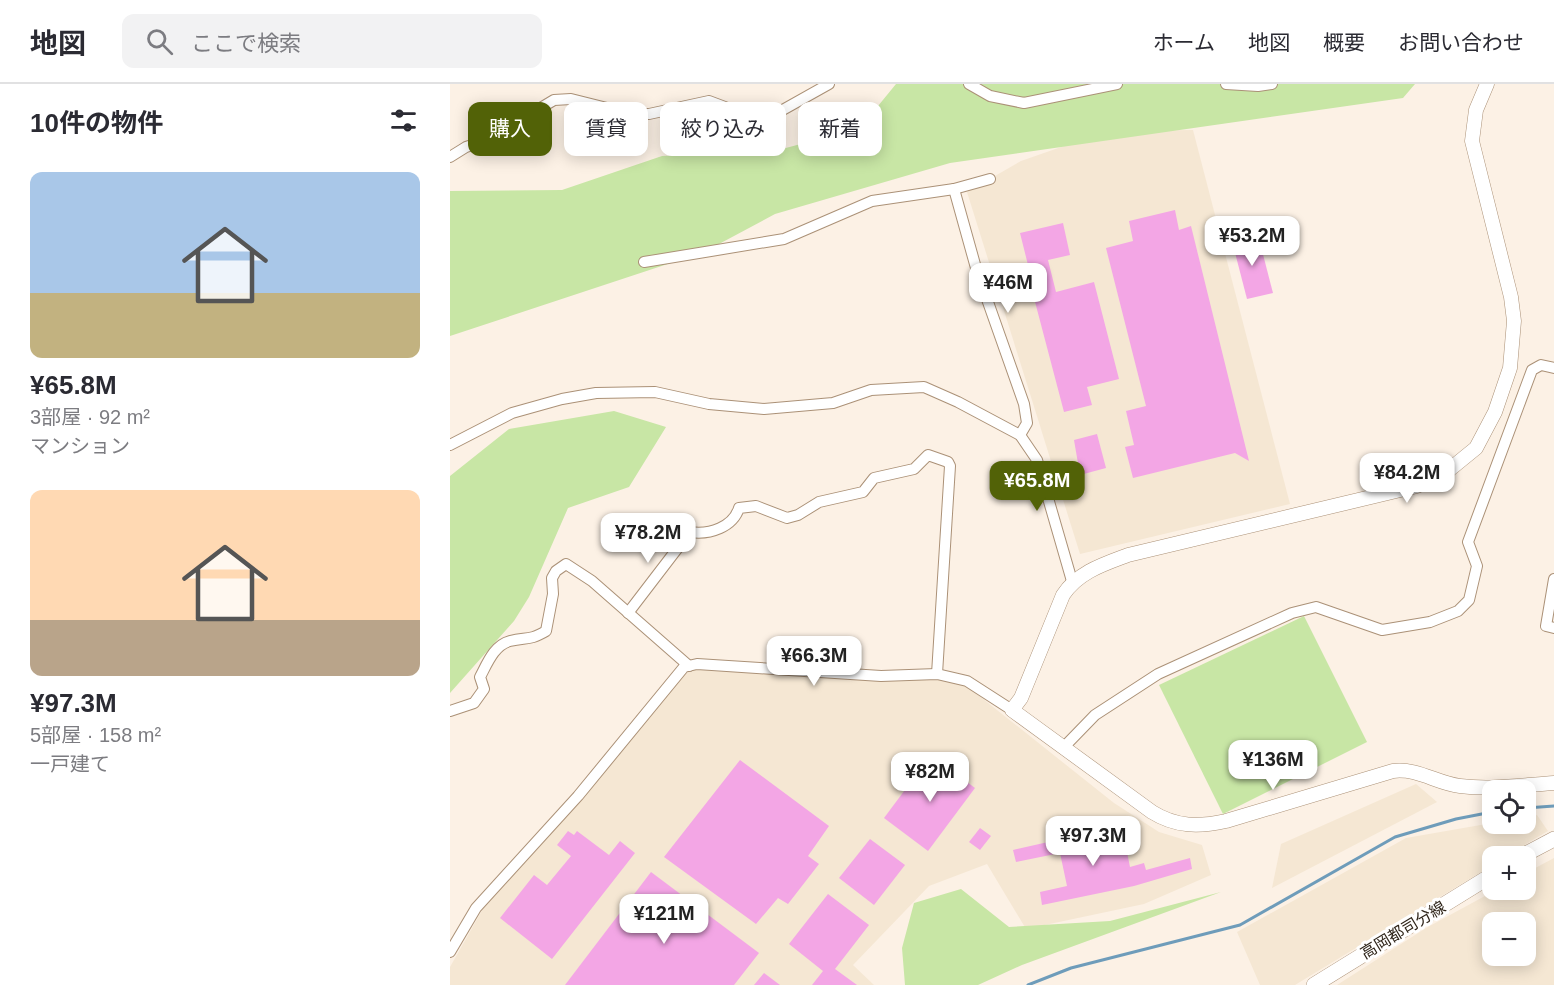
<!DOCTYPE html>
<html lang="ja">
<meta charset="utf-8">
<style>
:root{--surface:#fff;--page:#f2f2f3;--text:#2b2b33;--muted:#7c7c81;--line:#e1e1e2;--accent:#526207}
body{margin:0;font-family:Helvetica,"Noto Sans JP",sans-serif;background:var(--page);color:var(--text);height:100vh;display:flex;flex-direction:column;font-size:22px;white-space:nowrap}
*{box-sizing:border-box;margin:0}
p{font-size:20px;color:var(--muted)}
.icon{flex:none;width:33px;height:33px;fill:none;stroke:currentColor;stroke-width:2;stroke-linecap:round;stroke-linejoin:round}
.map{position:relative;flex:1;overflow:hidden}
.panel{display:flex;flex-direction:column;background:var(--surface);width:450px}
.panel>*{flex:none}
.hud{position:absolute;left:18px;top:18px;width:570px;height:54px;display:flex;gap:12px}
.buttons{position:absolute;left:1032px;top:696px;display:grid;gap:12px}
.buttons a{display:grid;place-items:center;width:54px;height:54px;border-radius:12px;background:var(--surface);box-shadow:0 3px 15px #0003;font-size:30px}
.price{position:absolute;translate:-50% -51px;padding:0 14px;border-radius:12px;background:#fff;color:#222;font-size:20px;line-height:39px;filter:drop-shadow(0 2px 3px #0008)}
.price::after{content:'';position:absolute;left:50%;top:36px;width:18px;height:14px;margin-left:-9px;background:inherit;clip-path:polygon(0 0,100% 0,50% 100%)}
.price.active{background:var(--accent);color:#fff}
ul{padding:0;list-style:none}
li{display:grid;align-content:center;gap:12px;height:318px;padding:0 30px}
li span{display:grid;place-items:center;height:186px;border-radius:12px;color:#555}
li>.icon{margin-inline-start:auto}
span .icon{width:108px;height:108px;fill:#fffc;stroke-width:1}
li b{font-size:26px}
h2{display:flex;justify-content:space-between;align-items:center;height:72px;padding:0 30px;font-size:26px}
.tag{padding:0 21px;border-radius:12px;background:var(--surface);box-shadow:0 3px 15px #0003;font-size:21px;line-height:54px}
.tag.active{background:var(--accent);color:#fff}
header{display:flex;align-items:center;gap:36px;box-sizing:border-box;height:84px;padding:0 30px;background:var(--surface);border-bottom:2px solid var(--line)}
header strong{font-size:28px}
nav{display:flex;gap:33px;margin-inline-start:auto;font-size:21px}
.search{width:420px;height:54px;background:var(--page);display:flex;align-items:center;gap:15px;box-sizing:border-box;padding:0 21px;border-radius:12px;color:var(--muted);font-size:22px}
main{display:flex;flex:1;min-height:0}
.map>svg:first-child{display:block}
.industrial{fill:#f5e7d3;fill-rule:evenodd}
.green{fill:#c8e6a5}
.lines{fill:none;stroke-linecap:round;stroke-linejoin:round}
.stream{stroke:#6e9cba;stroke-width:3}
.building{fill:#f3a6e5}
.street-casing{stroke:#ab9177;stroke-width:12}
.secondary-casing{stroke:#ab9177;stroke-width:15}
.primary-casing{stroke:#ab9177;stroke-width:16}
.street{stroke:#fff;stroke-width:10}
.secondary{stroke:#fff;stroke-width:14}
.primary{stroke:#fff;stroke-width:15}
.labels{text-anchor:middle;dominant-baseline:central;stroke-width:6;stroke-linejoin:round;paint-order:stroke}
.street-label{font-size:16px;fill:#2e2419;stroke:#fff}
</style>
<header>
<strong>地図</strong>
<div class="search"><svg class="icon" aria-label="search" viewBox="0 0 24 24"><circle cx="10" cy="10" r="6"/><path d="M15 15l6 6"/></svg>ここで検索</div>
<nav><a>ホーム</a><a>地図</a><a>概要</a><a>お問い合わせ</a></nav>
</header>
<main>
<section class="panel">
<h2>10件の物件<svg class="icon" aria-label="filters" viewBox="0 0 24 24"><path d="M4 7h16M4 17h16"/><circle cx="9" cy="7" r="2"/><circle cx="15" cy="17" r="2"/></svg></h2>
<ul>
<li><span style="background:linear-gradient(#a9c7e8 65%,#c2b280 0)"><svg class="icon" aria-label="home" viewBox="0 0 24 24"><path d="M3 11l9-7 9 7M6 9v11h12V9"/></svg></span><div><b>¥65.8M</b><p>3部屋 · 92 m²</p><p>マンション</p></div></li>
<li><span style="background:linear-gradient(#ffd9b3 70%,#b9a48a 0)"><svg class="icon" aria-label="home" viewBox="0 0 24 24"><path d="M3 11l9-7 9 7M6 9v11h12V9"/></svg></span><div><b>¥97.3M</b><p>5部屋 · 158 m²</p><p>一戸建て</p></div></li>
</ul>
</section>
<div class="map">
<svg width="1104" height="901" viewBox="0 0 1104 901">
<rect width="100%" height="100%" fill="#fcf1e5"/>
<g class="industrial">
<path d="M743,46L840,420L630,470L517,108L571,77L657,47Z"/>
<path d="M240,580L508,595L664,719L709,748L752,761L761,791L694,820L576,845L537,780L479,802L403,881L424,901H0V883L34,823Z"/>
<path d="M966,700L987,718L822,804L831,760Z"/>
<path d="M1087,731L1098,747L1056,772H1042V781L1031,788L845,901H810L787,848L956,754L1042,739L1076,740V733Z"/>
<path d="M1104,774V901H887L976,844L1046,806H1076V789ZM1042,838H1076V872H1042Z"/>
</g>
<g class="green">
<path d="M446,0H965L953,14L500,79L325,130L254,168L0,252V107L112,106L212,72L321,68L410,44Z"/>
<path d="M164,327L216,343L179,403L118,424L79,513L64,537L0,609V392L59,345Z"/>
<path d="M854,532L917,658L773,730L709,601Z"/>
<path d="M511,805L559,843L660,837L771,808L572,881L528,901H455L452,864L464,819Z"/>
</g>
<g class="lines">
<g class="stream">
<path d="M1076,724L1104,722"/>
<path d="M578,901L621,884L790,841L945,753L1006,735L1042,728"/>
</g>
</g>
<g class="building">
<path d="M725,126L729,146L741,142L799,377L785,369L683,394L675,363L684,361L676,327L696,322L656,164L683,157L679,137Z"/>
<path d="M613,139L620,171L598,176L606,208L644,198L669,295L637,303L642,321L614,328L584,214L586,213L570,149Z"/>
<path d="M808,151L823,209L797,215L782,157Z"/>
<path d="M647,350L656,384L630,391L624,356Z"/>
<path d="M481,671L525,704L478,767L434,734Z"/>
<path d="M290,676L379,742L358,772L369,780L338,820L328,814L306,840L214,773Z"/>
<path d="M635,743L641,771L676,763L680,783L694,779L696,786L740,774L742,785L684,802L592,821L590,808L617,802L610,769L566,778L563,766L607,756L606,749Z"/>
<path d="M530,744L541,752L530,766L519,758Z"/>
<path d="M118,747L124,751L127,747L159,771L170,757L185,769L102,875L50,834L84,791L97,801L121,772L107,761Z"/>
<path d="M420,755L455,781L424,821L389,794Z"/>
<path d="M201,788L309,869L284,901H115Z"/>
<path d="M378,810L419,841L385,885L407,901H362L373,887L339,860Z"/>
<path d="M314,889L330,901H304Z"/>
</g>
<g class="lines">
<defs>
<g id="street">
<path d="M519,0L540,12L574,19L667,0"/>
<path d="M776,0L808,2L822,0"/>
<path d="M0,73L16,63L37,56L104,16L121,15L181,30H199L259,17L299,32H313L329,28L379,0"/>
<path d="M504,105L526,184L574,320L577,339L570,351"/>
<path d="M194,178L334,155L422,117L504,105L540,95"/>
<path d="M0,361L62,329L112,315L146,309L205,308L259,320L314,325L383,319L421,306L474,303L508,318L570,351L587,376L622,497"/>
<path d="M1104,495L1096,542L1104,544"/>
<path d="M178,529L240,448C260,451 283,443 289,424L306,422L337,434L348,431L369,418L413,408L424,394L464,385L478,371L498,378L500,382L487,590"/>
<path d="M0,627L24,619L34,605L30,593C37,580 44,561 60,557C77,553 79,557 96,547L103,510L102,494L106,487L116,480L142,497L239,582"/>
<path d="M613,664L645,631L708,590L842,529L866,523L932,546L980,538L1008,527L1019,516L1027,482L1018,458L1082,286L1091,281L1104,284"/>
<path d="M0,868L26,824L128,712L234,583L247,580L431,592L487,590L517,597L562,626"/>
</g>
<path id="secondary" d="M1037,0L1026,26L1022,57L1061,213L1064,237L1060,284L1045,328L1026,364L999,386L967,402L678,471C654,480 628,488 613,511L571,614L562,626L702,728C726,743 749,743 776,737L943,687C968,684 986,699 1010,702C1041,706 1074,701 1104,699"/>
<g id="primary">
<path d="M1072,772L1104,755"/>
<path d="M864,901L1042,791"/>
</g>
</defs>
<use href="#street" class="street-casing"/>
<use href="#secondary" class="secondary-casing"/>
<use href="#primary" class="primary-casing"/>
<use href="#street" class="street"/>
<use href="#secondary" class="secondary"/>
<use href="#primary" class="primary"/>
</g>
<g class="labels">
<g class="street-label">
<text transform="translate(953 846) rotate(-31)">高岡都司分線</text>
</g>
</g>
</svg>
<div class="buttons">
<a><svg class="icon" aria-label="locate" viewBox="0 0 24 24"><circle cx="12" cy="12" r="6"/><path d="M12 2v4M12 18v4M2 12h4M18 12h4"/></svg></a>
<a>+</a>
<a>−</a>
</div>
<b class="price" style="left:802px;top:183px">¥53.2M</b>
<b class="price" style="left:558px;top:230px">¥46M</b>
<b class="price" style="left:957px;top:420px">¥84.2M</b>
<b class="price active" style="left:587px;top:428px">¥65.8M</b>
<b class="price" style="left:198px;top:480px">¥78.2M</b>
<b class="price" style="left:364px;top:603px">¥66.3M</b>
<b class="price" style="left:823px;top:707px">¥136M</b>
<b class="price" style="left:480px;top:719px">¥82M</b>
<b class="price" style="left:643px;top:783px">¥97.3M</b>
<b class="price" style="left:214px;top:861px">¥121M</b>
<div class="hud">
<a class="tag active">購入</a>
<a class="tag">賃貸</a>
<a class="tag">絞り込み</a>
<a class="tag">新着</a>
</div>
</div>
</main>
